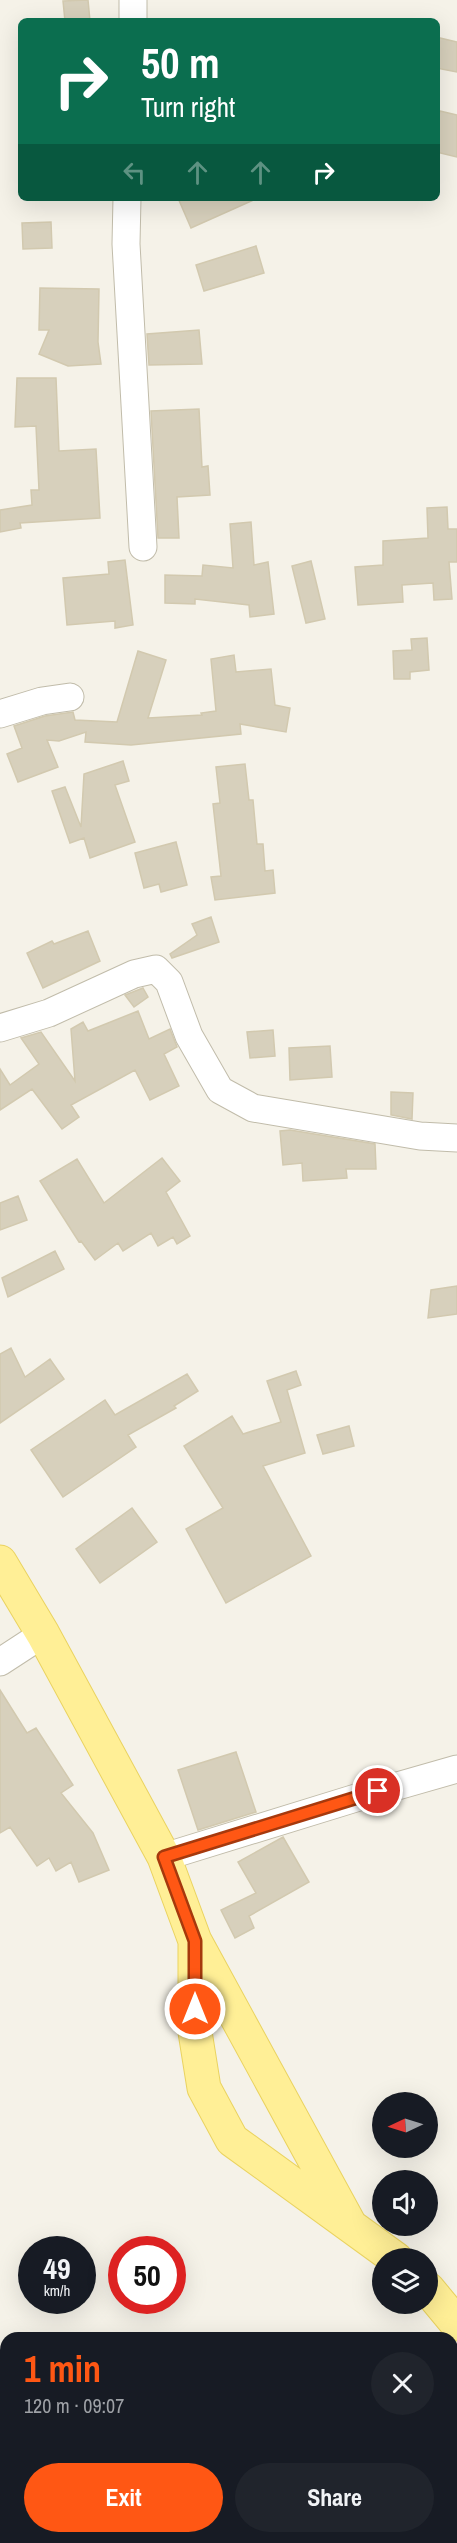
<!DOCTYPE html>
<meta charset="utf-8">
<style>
body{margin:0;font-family:"Archivo Narrow",sans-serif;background:#20242c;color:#f1f3f6;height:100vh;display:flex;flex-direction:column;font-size:22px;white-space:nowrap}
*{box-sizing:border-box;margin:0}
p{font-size:20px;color:#9ea1a6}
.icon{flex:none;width:33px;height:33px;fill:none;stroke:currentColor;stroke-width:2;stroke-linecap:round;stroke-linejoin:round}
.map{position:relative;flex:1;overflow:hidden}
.sheet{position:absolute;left:0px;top:2332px;width:458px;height:212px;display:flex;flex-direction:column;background:#171b24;border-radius:18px 18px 0 0;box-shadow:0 6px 24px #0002}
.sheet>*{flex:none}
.hud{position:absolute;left:18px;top:18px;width:422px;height:183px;border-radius:9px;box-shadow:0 6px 24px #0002;background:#0b6e4f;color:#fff;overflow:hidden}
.needle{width:39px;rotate:266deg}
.controls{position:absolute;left:372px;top:2092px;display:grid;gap:12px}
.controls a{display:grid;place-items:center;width:66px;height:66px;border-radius:50%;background:#171b24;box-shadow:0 6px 24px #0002;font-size:30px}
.speed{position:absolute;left:18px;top:2236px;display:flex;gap:12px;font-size:30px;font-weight:700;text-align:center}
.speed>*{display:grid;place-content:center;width:78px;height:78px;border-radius:50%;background:#171b24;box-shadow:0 6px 24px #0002;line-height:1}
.speed small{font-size:15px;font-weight:400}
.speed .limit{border:9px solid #d22;background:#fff;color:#111}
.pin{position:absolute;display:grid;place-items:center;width:51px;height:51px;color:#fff;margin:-26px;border:3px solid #fff;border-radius:50%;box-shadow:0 2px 6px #0007}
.me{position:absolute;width:66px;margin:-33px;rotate:0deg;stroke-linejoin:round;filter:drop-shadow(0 0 4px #0008)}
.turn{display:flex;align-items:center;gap:21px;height:126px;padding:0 24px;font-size:27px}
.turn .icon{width:78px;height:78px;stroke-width:2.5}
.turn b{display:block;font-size:42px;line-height:51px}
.lanes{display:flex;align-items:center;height:57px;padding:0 24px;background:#0003;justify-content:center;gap:30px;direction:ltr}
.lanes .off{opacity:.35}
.round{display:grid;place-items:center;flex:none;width:63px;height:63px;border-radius:32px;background:#20242c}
.headline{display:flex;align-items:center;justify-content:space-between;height:102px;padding:0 24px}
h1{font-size:36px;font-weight:700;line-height:45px;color:#ff5714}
.action{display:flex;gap:12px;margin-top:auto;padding:12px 24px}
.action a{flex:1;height:69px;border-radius:36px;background:#ff5714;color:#fff;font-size:24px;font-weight:700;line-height:69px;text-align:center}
.action a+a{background:#20242c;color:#f1f3f6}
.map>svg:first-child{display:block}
</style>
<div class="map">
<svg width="457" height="2543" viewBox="0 0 457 2543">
<rect width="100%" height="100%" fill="#f5f2e8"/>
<path fill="#d7d0bc" stroke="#d2c9af" stroke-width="1.5" d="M 88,0 L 90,21 L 65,21 L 63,1 Z
M 436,37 L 457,42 L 457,72 L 436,68 Z
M 440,111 L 457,115 L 457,157 L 436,152 L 436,125 Z
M 178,198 L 258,198 L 191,228 Z
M 51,222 L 52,248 L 23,249 L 22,223 Z
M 256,246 L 264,273 L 204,291 L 196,265 Z
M 40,288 L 99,289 L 98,342 L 101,364 L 68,366 L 39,354 L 49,330 L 39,330 Z
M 199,330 L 202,364 L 149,365 L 147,334 Z
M 17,378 L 56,378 L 59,451 L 96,449 L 100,518 L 20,523 L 21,528 L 0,532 L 0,510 L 32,505 L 31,490 L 39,490 L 36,426 L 15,427 Z
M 199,409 L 202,467 L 208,466 L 210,495 L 177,497 L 179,538 L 158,538 L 151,411 Z
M 447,507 L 448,529 L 457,529 L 457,562 L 449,562 L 452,599 L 434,600 L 433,583 L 402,585 L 403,602 L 358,605 L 355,567 L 383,565 L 383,541 L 428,538 L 427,508 Z
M 251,522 L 254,565 L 268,562 L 274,614 L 250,617 L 249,605 L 195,599 L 195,604 L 165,603 L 165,575 L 202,576 L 203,565 L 233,568 L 230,524 Z
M 125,560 L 133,625 L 115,628 L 115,621 L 67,625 L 63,578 L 109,574 L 108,562 Z
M 311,561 L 325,619 L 306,623 L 292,566 Z
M 427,638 L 429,670 L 410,672 L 410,679 L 394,679 L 393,651 L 412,650 L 411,639 Z
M 138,651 L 166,660 L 148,718 L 202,715 L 201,713 L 216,711 L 211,659 L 234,655 L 236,672 L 271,669 L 275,705 L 290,708 L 286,732 L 240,724 L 241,734 L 131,745 L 85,742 L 86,732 L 59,741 L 47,740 L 58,767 L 18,782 L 7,754 L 22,748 L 14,726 L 45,716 L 73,712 L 75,720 L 117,722 Z
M 123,761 L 129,781 L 115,785 L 135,842 L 90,858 L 84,838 L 70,843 L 52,791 L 65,787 L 81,827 L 84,774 Z
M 245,764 L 249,800 L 253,800 L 257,844 L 263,844 L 265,871 L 273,870 L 275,893 L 215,900 L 211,877 L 221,876 L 213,804 L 220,803 L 216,767 Z
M 176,842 L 187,885 L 161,892 L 159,884 L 144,888 L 135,853 Z
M 211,917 L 219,942 L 172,958 L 170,954 L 197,935 L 192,924 Z
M 88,931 L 100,961 L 43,988 L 27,953 L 52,941 L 54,944 Z
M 143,988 L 148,997 L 134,1007 L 125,995 Z
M 138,1011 L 149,1039 L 170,1029 L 177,1047 L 164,1054 L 179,1086 L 150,1100 L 135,1070 L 71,1105 L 79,1117 L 62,1129 L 32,1089 L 0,1110 L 0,1069 L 10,1085 L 39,1064 L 21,1038 L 41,1032 L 75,1081 L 71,1029 L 83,1022 L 88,1031 Z
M 273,1030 L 275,1056 L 250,1058 L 247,1032 Z
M 330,1046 L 332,1077 L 290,1080 L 289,1048 Z
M 391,1092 L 413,1093 L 412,1119 L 391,1115 Z
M 290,1130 L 375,1144 L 376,1169 L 346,1169 L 347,1178 L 303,1181 L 302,1163 L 283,1165 L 280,1131 Z
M 162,1158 L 180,1181 L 166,1192 L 190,1236 L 177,1244 L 173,1237 L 158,1246 L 151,1233 L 123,1251 L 118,1243 L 95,1260 L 81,1241 L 79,1242 L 40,1181 L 77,1159 L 104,1203 Z
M 18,1196 L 27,1220 L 0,1230 L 0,1203 Z
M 55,1251 L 64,1269 L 8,1297 L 2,1278 Z
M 457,1286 L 457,1314 L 428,1318 L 431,1290 Z
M 11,1348 L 25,1377 L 50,1359 L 64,1379 L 0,1423 L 0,1354 Z
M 296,1371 L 301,1385 L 287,1390 L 305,1453 L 263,1466 L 311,1556 L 226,1603 L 186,1529 L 223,1508 L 184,1446 L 232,1416 L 243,1434 L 281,1422 L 267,1381 Z
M 187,1374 L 198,1391 L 174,1406 L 176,1408 L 128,1435 L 136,1447 L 63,1497 L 31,1450 L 105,1400 L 115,1415 Z
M 349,1426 L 354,1446 L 323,1454 L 317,1435 Z
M 132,1508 L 157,1542 L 100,1583 L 76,1549 Z
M 0,1690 L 27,1733 L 36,1728 L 73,1785 L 61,1793 L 93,1833 L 109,1870 L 79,1882 L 71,1862 L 56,1871 L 49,1858 L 37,1866 L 10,1827 L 0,1833 Z
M 236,1752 L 256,1812 L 198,1830 L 178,1770 Z
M 283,1837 L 309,1882 L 249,1916 L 254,1928 L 235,1938 L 221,1910 L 256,1893 L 238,1862 Z"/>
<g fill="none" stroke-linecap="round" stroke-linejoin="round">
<g stroke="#c1bcaa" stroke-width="29">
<path id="minor" d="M 133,21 L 133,0
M 127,198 L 126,244 L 143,547
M 0,714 L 42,701 L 70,697
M 0,1028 L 49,1013 L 134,974 L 156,969 L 169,982 L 189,1036 L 220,1090 L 253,1108 L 420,1136 L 457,1138
M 0,1662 L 43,1634
M 164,1857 L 359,1797 L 457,1769"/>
</g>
<g stroke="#ead360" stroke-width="35">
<path id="major" d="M 0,1562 L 43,1634 L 164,1857 L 195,1941 L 350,2225
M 195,1945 L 195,2032 L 204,2088 L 232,2140 L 396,2259
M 428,2289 L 457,2324"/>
</g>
<use href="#minor" stroke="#fff" stroke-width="27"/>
<use href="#major" stroke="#ffef96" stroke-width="33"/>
</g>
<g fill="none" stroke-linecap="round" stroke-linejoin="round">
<g stroke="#a6390d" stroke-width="15">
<path id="route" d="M 195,2009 L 195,1941 L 164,1857 L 378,1791"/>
</g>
<use href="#route" stroke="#ff5714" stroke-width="10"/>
</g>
</svg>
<div class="controls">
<a><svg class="needle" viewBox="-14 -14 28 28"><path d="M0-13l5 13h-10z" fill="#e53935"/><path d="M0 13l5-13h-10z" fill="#9ea1a6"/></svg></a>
<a><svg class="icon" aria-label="sound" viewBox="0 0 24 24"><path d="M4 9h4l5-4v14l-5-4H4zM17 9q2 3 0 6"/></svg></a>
<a><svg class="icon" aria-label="layers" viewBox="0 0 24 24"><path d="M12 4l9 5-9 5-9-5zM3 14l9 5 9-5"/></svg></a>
</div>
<div class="speed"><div>49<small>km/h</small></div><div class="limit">50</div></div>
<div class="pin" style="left:378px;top:1791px;background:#d93025"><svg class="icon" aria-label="arrive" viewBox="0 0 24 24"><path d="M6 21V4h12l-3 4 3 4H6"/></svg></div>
<svg class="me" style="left:195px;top:2009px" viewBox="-20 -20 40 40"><circle r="17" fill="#ff5714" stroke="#fff" stroke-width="3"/><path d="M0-11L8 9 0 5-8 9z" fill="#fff"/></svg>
<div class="hud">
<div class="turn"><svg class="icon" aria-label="right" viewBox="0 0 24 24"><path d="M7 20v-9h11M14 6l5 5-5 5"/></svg><div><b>50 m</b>Turn right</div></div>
<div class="lanes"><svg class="icon off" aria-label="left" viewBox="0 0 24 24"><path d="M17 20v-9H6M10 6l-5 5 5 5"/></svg><svg class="icon off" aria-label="ahead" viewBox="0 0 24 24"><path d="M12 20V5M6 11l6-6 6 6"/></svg><svg class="icon off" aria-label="ahead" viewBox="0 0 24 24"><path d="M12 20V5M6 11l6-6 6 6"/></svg><svg class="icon" aria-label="right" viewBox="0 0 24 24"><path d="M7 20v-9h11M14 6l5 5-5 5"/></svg></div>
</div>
<section class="sheet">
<div class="headline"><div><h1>1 min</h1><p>120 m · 09:07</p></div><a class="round"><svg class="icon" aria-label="close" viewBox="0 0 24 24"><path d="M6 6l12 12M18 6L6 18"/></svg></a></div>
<div class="action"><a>Exit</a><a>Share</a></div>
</section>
</div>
